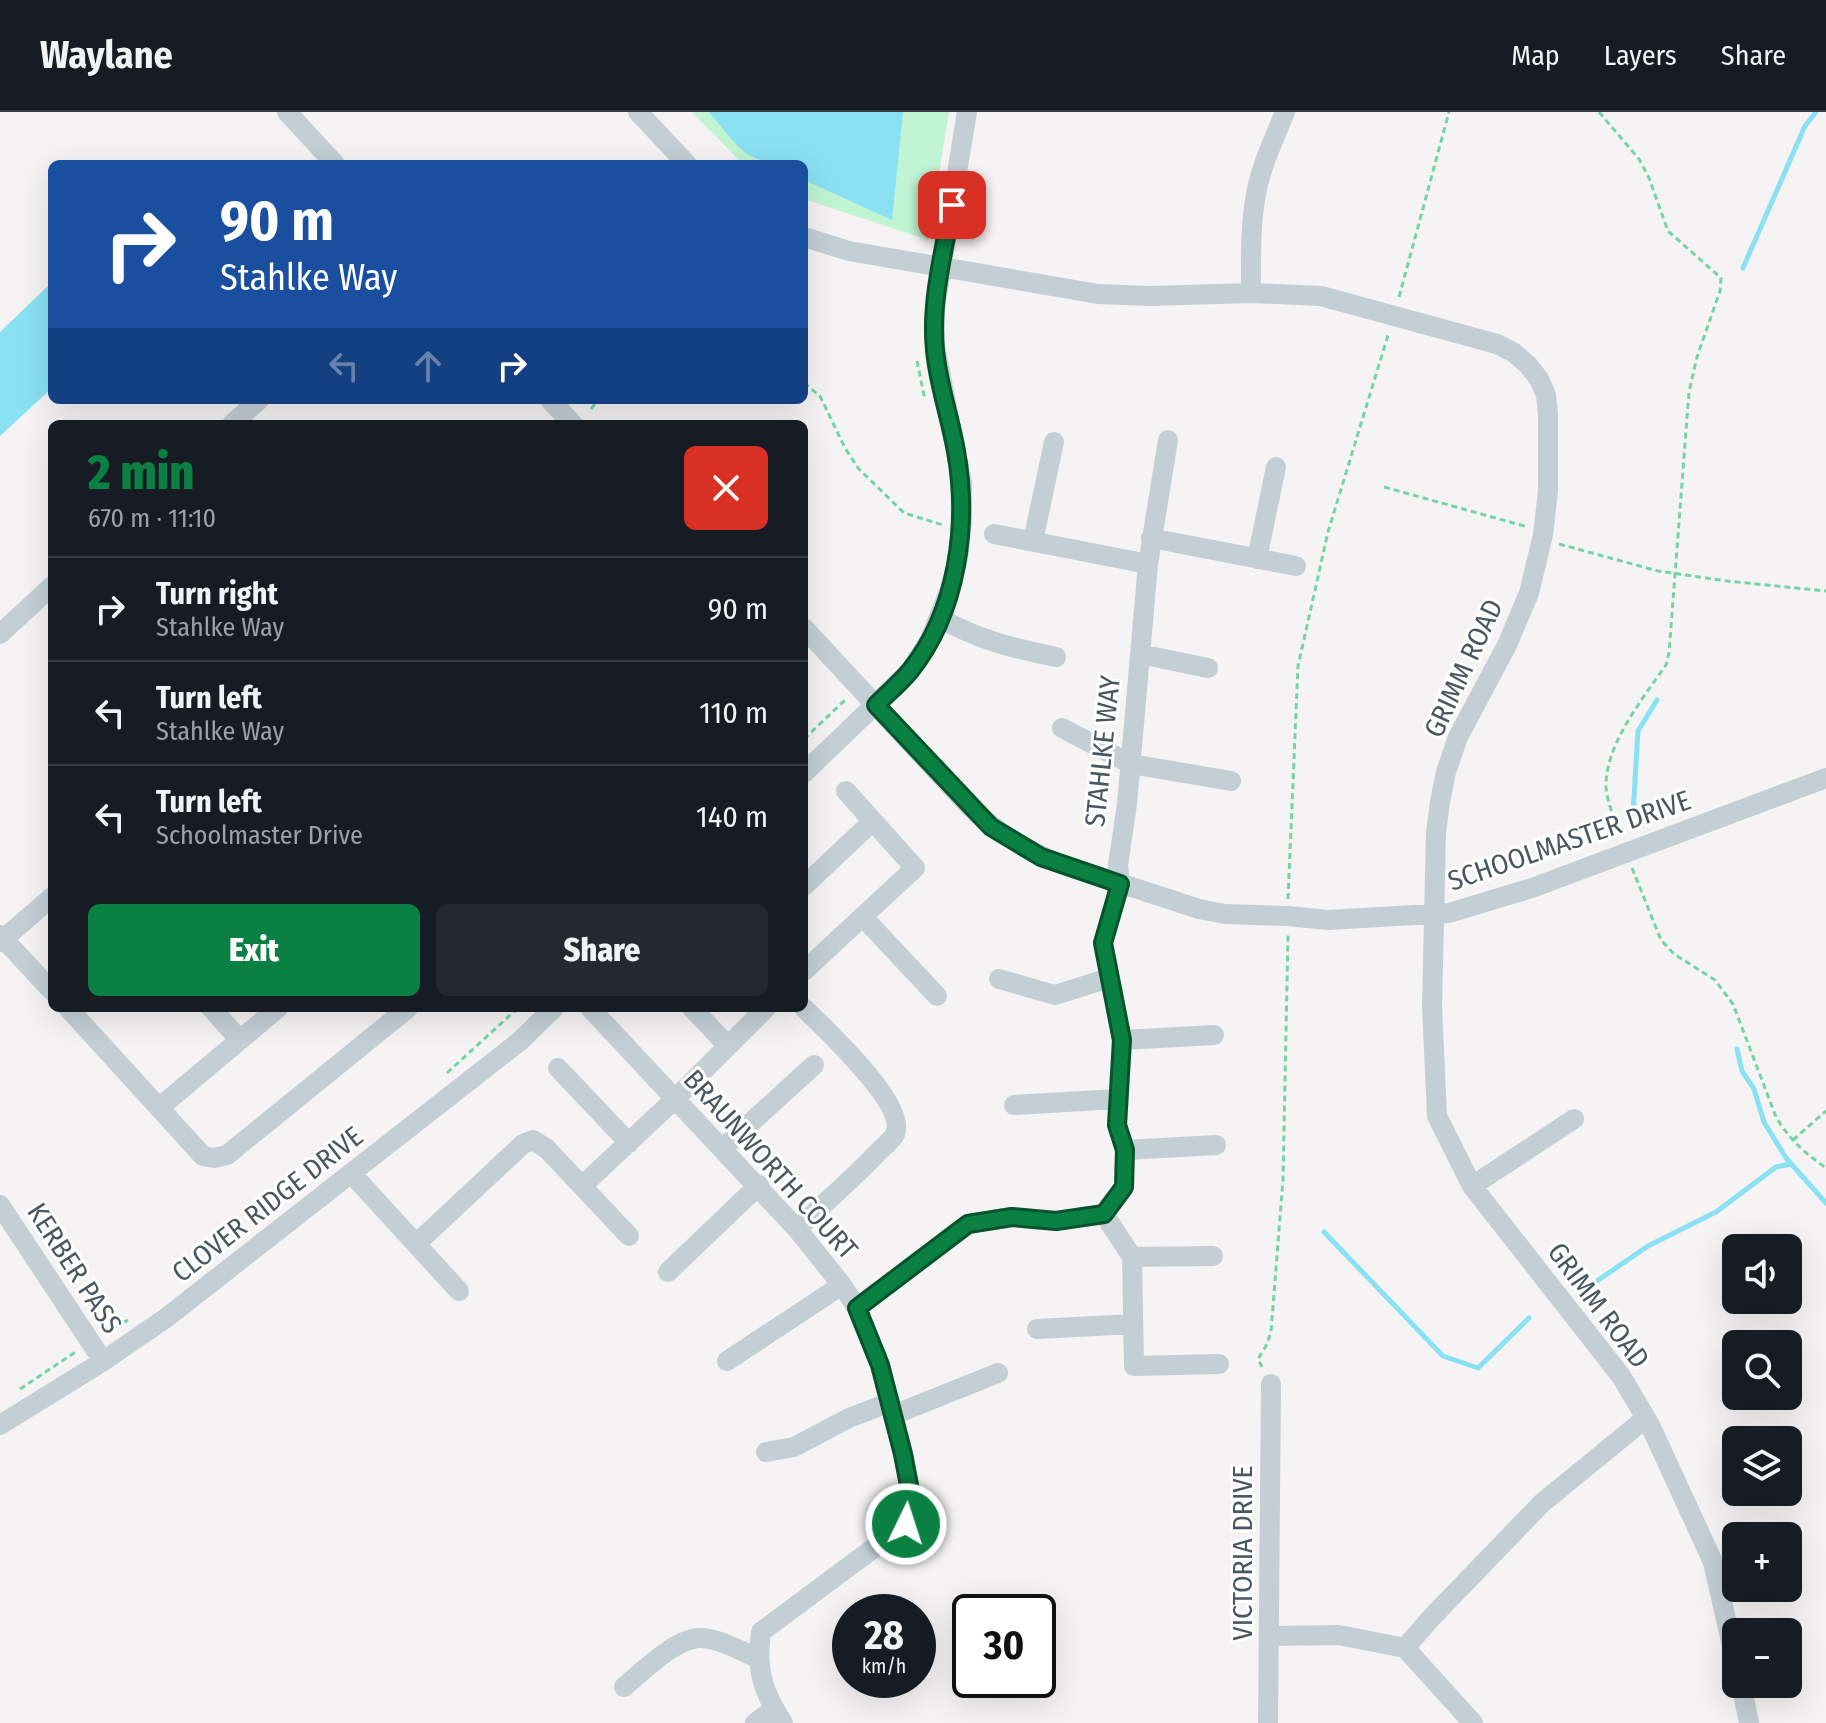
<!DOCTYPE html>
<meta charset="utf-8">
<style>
body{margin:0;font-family:"Fira Sans Condensed",sans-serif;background:#242831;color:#f1f3f6;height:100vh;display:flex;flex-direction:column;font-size:30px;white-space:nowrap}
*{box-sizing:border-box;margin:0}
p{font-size:26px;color:#9ea1a6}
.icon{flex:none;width:44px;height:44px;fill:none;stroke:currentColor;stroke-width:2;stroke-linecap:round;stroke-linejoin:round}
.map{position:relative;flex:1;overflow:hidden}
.side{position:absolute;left:48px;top:308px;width:760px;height:592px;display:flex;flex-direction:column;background:#171b24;border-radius:12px;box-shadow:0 8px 32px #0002}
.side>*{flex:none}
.hud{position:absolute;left:48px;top:48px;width:760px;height:244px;border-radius:12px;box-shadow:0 8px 32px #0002;background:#1a4fa0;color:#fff;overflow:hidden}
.controls{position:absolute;left:1722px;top:1122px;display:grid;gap:16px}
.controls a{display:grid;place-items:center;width:80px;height:80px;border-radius:12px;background:#171b24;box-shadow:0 8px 32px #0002;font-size:40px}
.speed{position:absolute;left:832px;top:1482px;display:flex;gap:16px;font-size:40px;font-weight:700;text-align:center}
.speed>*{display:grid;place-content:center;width:104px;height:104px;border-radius:50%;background:#171b24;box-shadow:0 8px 32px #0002;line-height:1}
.speed small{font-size:20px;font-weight:400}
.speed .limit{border:4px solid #111;border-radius:12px;background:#fff;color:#111}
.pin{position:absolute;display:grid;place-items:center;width:68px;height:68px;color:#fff;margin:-34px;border-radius:16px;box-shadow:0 4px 12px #0006}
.me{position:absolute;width:88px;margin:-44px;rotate:4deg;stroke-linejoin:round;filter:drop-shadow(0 0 6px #0008)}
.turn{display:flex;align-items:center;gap:28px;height:168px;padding:0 40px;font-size:36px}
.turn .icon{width:104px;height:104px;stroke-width:2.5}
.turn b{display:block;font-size:56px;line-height:68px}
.lanes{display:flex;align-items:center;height:76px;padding:0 40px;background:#0003;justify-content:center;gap:40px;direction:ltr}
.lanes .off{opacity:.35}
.round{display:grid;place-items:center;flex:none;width:84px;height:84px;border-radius:12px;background:#242831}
.overview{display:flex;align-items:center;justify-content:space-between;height:136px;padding:0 40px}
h1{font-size:48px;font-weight:800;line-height:60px;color:#0b8043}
.primary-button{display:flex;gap:16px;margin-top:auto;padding:16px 40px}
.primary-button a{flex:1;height:92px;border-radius:12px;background:#0b8043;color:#fff;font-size:32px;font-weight:800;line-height:92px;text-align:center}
.primary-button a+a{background:#242831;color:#f1f3f6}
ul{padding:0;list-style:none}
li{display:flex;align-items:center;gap:24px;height:104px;padding:0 40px;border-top:2px solid #363941}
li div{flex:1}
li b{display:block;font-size:30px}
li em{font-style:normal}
header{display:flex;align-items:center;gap:48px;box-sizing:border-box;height:112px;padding:0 40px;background:#171b24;border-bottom:2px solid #363941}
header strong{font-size:38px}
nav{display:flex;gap:44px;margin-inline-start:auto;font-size:28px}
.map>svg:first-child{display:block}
</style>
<header>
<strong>Waylane</strong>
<nav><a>Map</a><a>Layers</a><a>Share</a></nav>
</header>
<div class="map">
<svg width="1826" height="1611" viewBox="0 0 1826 1611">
<rect width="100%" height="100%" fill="#f5f3f3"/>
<path fill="#c0f4d2" d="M 692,0 L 949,0 L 928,128 L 804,87 L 804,52 L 743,52 Z"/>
<path fill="#8ae1f3" d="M 709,0 L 903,0 L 892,108 L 804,68 L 804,52 C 745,52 745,43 709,0 Z
M 52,170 L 52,276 L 0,324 L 0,220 Z"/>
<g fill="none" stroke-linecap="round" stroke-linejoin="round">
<path stroke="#8ae1f3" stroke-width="5" d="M 1743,156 L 1805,14 L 1816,0
M 1633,702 L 1638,619 L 1657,588
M 1737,937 L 1742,959 L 1754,977 L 1764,1010 L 1786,1046 L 1826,1091
M 1324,1120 L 1443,1244 L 1478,1256 L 1529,1206
M 1594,1171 L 1648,1134 L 1716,1100 L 1776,1055 L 1791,1052"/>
<path stroke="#75d5a2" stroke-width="3" stroke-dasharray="6 4" stroke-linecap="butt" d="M 1599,0 L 1639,47 L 1649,66 L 1668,119 L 1721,166 L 1720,179 L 1697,245 L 1689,280 L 1669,541 L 1666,553 C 1643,586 1605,633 1606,675 C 1607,690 1615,708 1620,723
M 1399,185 L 1449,0
M 917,249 L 925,288
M 804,271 L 820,284 L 845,336 L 858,356 L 904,401 L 943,413
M 591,297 L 598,288
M 1384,375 L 1528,415
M 1559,432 L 1658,459 L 1727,469 L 1826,479
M 804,627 L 845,588
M 1632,756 L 1661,828 L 1674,842 L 1715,868 L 1733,892 L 1776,1005 C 1789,1027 1805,1041 1826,1056
M 1288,787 L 1298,554 L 1328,420 L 1389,220
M 447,961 L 518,896
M 1793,1028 L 1826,999
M 107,1220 L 128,1208
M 1262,1255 L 1258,1247 L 1266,1234 L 1271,1220 L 1283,1067 L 1288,823
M 20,1277 L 77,1239"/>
<path stroke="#c3ced5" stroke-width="20" d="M 287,0 L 335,52
M 638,0 L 687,52
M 804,125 L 849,139 L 1098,182 L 1150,184 L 1251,181 L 1321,184 L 1497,232 L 1513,240 L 1528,253 L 1539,267 L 1546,283 L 1548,302 L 1548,379 L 1543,423 L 1529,481 L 1507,533 L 1458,625 L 1446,660 L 1440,690 L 1436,721 L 1432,894 L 1437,1004 L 1472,1074 L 1621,1264 L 1650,1313 L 1713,1450 L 1736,1552
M 1251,181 C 1251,148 1250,115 1256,82 C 1261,54 1274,27 1285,0
M 550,288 L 573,312
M 232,312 L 259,288
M 994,422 L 1148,452
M 1151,426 L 1296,454
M 1033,429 L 1054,330
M 1257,447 L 1276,355
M 939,506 C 982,529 1009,535 1056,545
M 804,516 L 971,696 C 997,720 1027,739 1061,752 L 1199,797 L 1225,802 L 1288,804 L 1328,808 L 1449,801 L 1532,776 L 1826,666
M 0,522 L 52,474
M 1140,542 L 1208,556
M 1062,616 L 1131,652 L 1231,669
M 804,661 L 910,559 L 930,528 L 950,477 L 958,446 L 962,410 L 962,371 L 935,235 L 935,195 L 967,0
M 804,774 L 873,709
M 863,805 L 937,884
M 0,823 L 52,879
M 0,830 L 52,785
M 804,859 L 915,756 L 846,679
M 999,867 L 1055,883 L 1109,866
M 68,896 L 203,1044 L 214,1046 L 227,1043 L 408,896
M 211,896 L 240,928
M 590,896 L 797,1117 L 842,1173 L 857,1196 L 880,1253 L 903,1342 L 912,1389 L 906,1412 L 761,1520 C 756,1558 762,1578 783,1611
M 692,896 L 728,934
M 1122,928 L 1214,923
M 558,956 L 629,1031
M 1014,993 L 1117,987
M 160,995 L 278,896
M 723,1036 L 814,953
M 1125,1038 L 1216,1033
M 351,1061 L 459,1179
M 582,1074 L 675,987 L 766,896
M 1472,1074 L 1574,1007
M 0,1093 L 103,1249
M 1104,1102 L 1132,1145 L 1213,1144
M 797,1117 C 824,1091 853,1067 878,1040 C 883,1035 892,1028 895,1022 C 908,993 824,916 804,896
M 416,1132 L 523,1032 L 533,1028 L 547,1037 L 629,1124
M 1132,1145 L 1134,1254 L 1219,1252
M 668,1160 L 759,1073
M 857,1196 L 968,1112 L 1012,1105 L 1056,1109 L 1104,1102 L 1124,1075 L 1125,1038 L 1117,1013 L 1122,928 L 1103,831 L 1120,772 L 1118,753 L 1127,692 L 1148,452 L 1168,328
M 1037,1217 L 1133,1212
M 727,1249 L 842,1173
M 893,1303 L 998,1261
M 0,1313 L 102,1250 L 166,1206 L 520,929 L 554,896
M 766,1340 L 794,1335 L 849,1306 L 888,1291
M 1270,1524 L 1339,1523 L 1405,1536 L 1473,1611
M 1405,1536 L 1431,1506 L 1542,1391 L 1646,1306
M 1741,1572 L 1749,1611
M 624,1575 C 642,1560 674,1528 698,1526 C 717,1525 740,1539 758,1546
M 755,1611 L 774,1597
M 1268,1611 L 1271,1272"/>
</g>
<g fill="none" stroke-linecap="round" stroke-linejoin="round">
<g stroke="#07532c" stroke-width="20">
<path id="route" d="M 906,1412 L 912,1389 L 903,1342 L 880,1253 L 857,1196 L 968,1112 L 1012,1105 L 1056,1109 L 1104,1102 L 1124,1075 L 1125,1038 L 1117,1013 L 1122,928 L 1103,831 L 1120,772 L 1041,745 L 991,715 L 876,593 C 887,582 900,571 910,559 C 958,499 969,412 956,339 C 950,305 938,272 935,238 C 930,190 944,139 952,93"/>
</g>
<use href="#route" stroke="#0b8043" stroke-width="14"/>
</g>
<g text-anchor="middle" stroke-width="6" stroke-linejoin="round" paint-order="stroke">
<g font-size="28" fill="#485762" stroke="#fff">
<text transform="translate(1463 556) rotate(-65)" y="10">GRIMM ROAD</text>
<text transform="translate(1102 639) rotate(-84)" y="10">STAHLKE WAY</text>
<text transform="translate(1569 728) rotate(-19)" y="10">SCHOOLMASTER DRIVE</text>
<text transform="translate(771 1052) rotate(48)" y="10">BRAUNWORTH COURT</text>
<text transform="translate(267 1092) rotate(-38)" y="10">CLOVER RIDGE DRIVE</text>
<text transform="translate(75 1156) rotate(57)" y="10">KERBER PASS</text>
<text transform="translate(1599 1193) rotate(53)" y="10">GRIMM ROAD</text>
<text transform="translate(1242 1441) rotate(-90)" y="10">VICTORIA DRIVE</text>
</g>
</g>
</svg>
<div class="controls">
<a><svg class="icon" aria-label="sound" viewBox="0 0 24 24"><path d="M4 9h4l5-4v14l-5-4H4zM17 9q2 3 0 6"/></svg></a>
<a><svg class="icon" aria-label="search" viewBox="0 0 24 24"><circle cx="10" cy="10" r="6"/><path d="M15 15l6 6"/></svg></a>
<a><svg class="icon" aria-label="layers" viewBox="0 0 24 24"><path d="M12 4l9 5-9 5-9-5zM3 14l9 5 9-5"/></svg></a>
<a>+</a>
<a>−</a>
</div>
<div class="speed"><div>28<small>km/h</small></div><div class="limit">30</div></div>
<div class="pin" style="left:952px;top:93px;background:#d93025"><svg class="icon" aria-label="arrive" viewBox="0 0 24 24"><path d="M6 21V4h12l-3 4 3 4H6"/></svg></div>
<svg class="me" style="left:906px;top:1412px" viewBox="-20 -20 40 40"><circle r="17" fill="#0b8043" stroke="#fff" stroke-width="3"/><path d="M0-11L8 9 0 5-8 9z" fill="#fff"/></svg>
<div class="hud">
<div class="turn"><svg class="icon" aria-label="right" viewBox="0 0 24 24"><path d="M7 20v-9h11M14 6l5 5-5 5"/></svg><div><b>90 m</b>Stahlke Way</div></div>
<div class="lanes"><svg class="icon off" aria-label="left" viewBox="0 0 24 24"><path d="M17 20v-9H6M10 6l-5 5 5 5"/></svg><svg class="icon off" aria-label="ahead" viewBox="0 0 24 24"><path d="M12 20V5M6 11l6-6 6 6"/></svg><svg class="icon" aria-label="right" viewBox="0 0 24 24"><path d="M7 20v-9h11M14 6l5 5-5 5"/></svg></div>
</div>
<section class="side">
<div class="overview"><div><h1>2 min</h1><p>670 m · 11:10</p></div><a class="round" style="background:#d93025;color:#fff"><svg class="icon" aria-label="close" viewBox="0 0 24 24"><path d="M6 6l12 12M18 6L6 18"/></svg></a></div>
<ul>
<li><svg class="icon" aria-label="right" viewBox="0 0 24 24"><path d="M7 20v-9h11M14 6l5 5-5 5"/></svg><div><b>Turn right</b><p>Stahlke Way</p></div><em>90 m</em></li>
<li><svg class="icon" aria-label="left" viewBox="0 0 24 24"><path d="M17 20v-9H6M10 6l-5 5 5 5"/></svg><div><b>Turn left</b><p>Stahlke Way</p></div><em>110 m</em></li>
<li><svg class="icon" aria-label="left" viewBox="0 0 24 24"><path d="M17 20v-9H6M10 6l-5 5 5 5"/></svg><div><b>Turn left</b><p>Schoolmaster Drive</p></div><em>140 m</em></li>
</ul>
<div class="primary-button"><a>Exit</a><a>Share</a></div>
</section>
</div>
